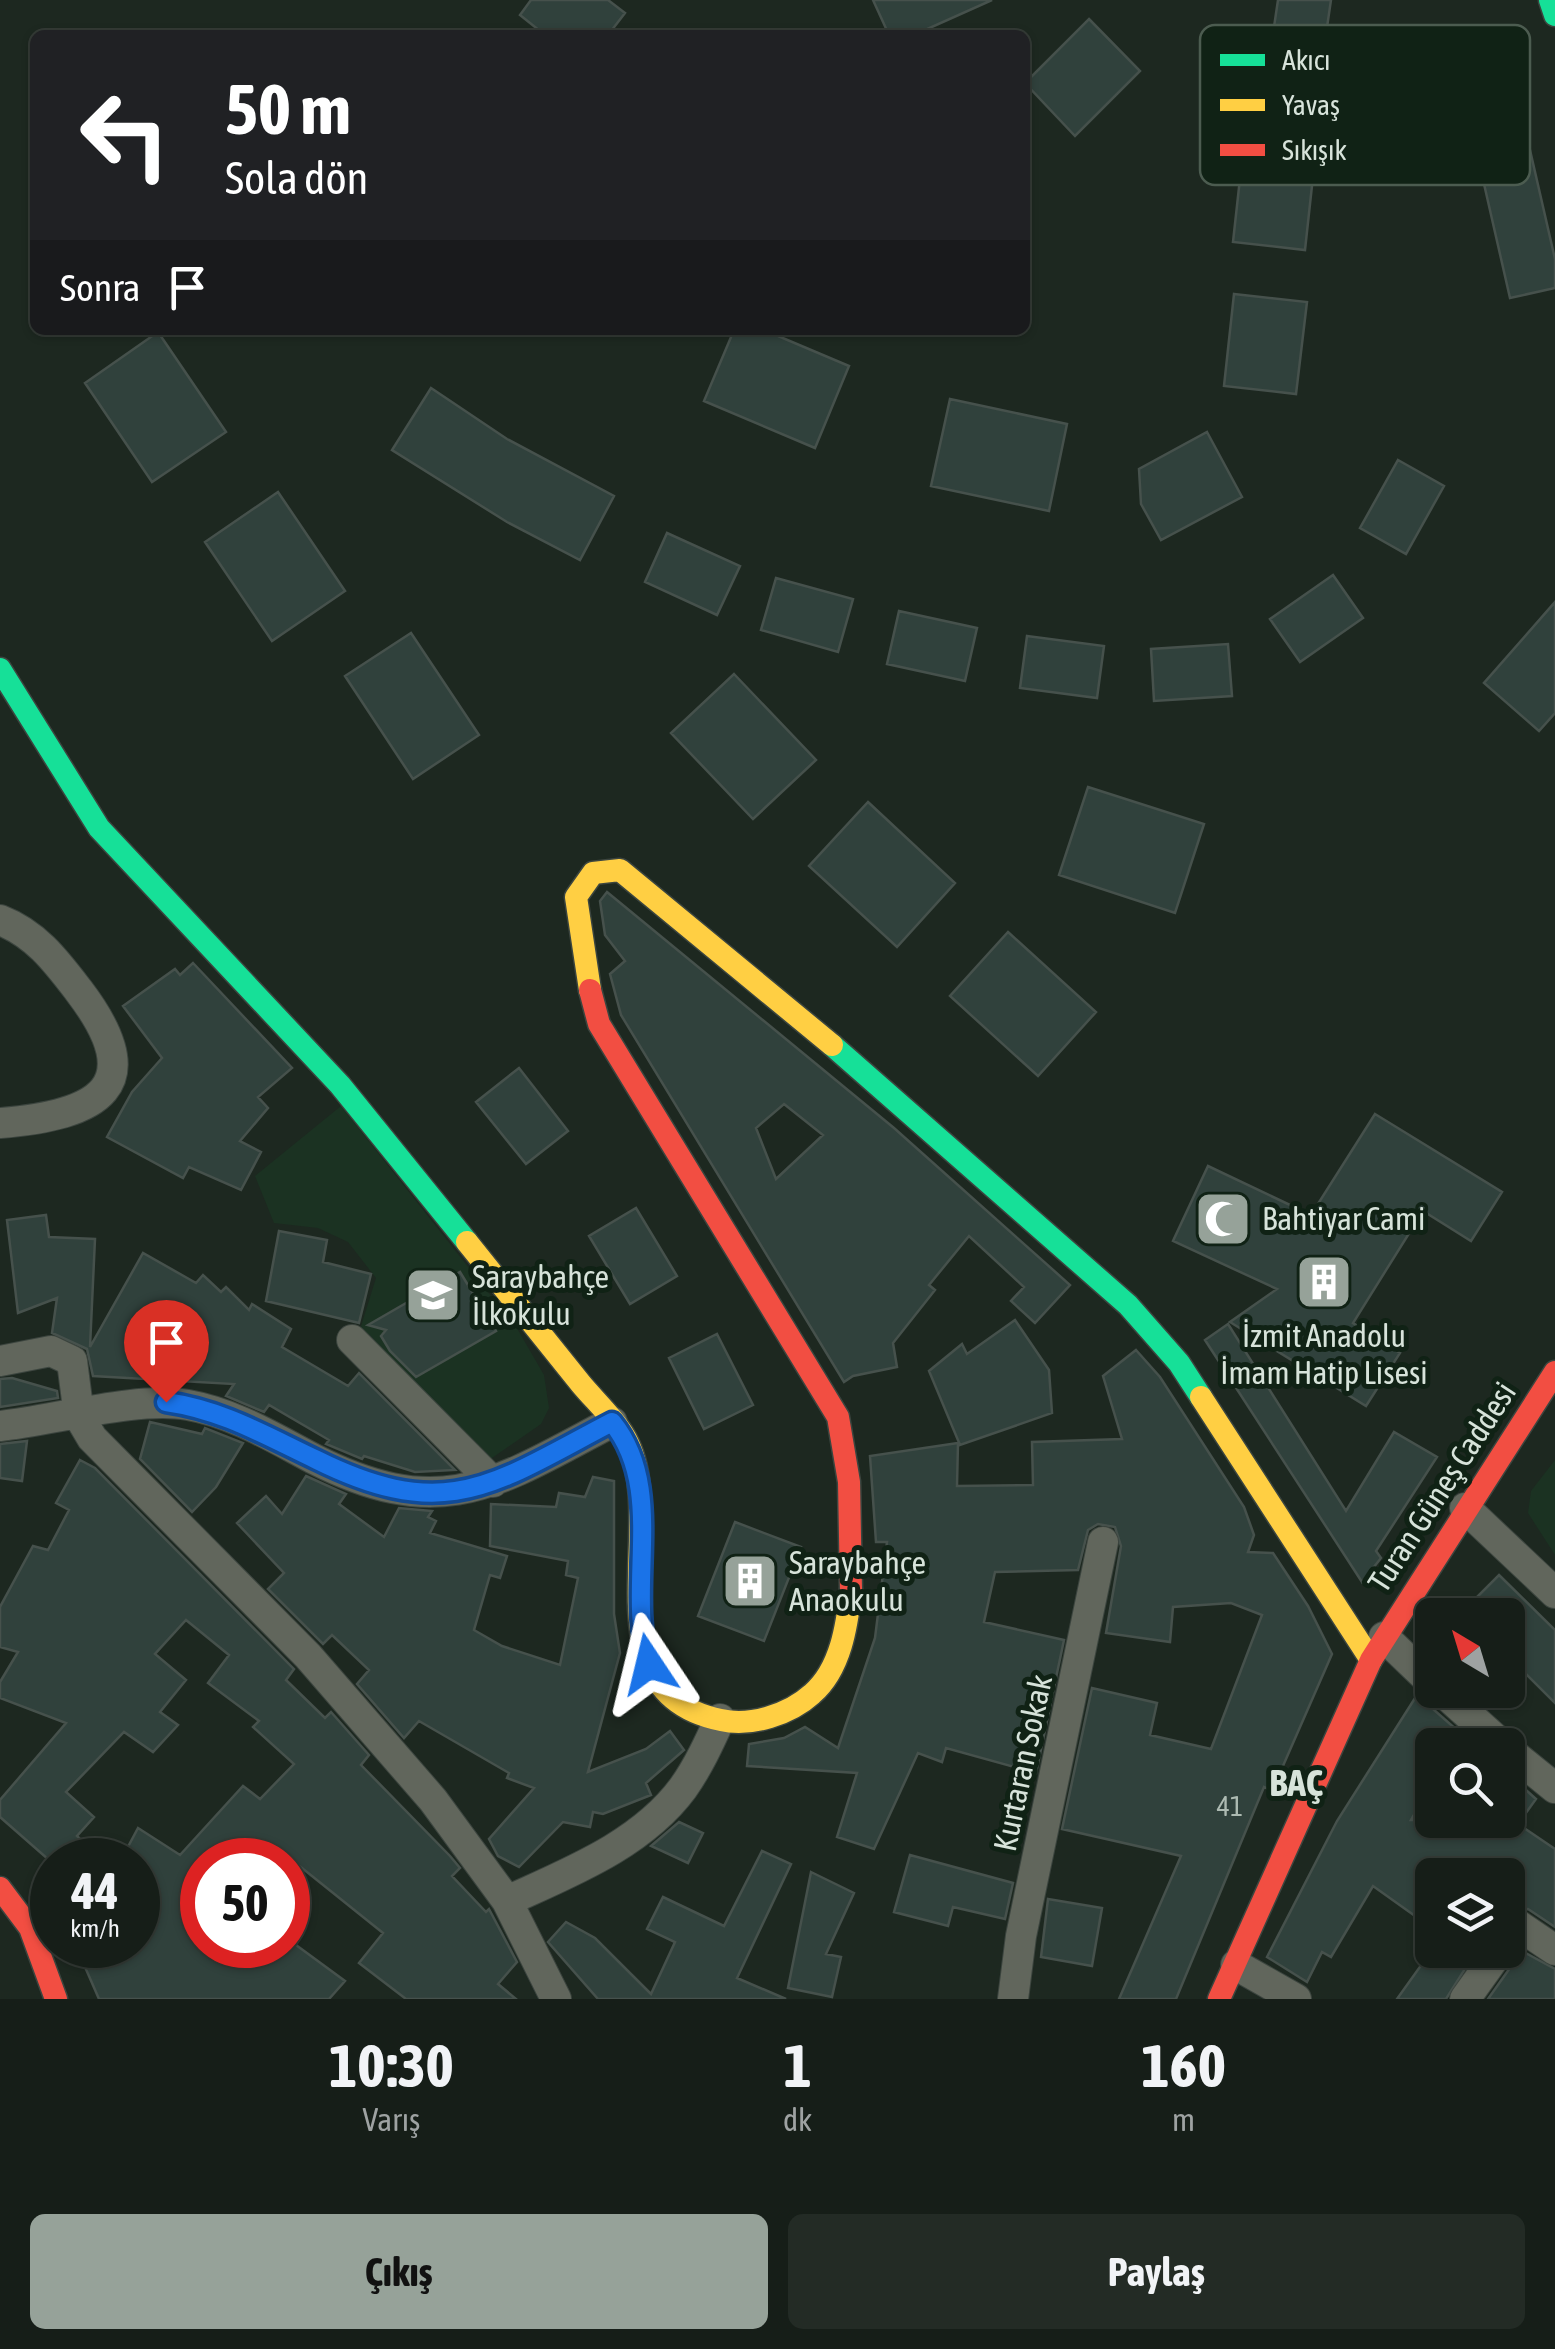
<!DOCTYPE html>
<html lang="tr">
<meta charset="utf-8">
<style>
body{margin:0;font-family:"Asap Condensed",sans-serif;background:#232b25;color:#f1f3f6;height:100vh;display:flex;flex-direction:column;font-size:38px;white-space:nowrap}
*{box-sizing:border-box;margin:0}
p{font-size:32px;color:#9ea2a2}
.icon{flex:none;width:55px;height:55px;fill:none;stroke:currentColor;stroke-width:2;stroke-linecap:round;stroke-linejoin:round}
.map{position:relative;height:1999px;overflow:hidden}
.panel{display:flex;flex-direction:column;background:#161e18;flex:1}
.panel>*{flex:none}
.top-card{position:absolute;left:30px;top:30px;width:1000px;height:305px;border-radius:15px;box-shadow:0 2px 8px #0004,0 0 0 2px #353c37;background:#202124;color:#fff;overflow:hidden}
.needle{width:65px;rotate:322deg}
.buttons{position:absolute;left:1415px;top:1598px;display:grid;gap:20px}
.buttons a{display:grid;place-items:center;width:110px;height:110px;border-radius:15px;background:#161e18;box-shadow:0 2px 8px #0004,0 0 0 2px #353c37;font-size:50px}
.speed{position:absolute;left:30px;top:1838px;display:flex;gap:20px;font-size:50px;font-weight:700;text-align:center}
.speed>*{display:grid;place-content:center;width:130px;height:130px;border-radius:50%;background:#161e18;box-shadow:0 2px 8px #0004,0 0 0 2px #353c37;line-height:1}
.speed small{font-size:25px;font-weight:400}
.speed .limit{border:15px solid #d22;background:#fff;color:#111}
.pin{position:absolute;display:grid;place-items:center;width:85px;height:85px;color:#fff;margin:-102px -42px;border-radius:50% 50% 50% 0;rotate:-45deg;box-shadow:0 0 10px #0007}
.pin .icon{rotate:45deg}
.me{position:absolute;width:110px;margin:-55px;rotate:350deg;stroke-linejoin:round;filter:drop-shadow(0 0 8px #0008)}
.turn{display:flex;align-items:center;gap:35px;height:210px;padding:0 30px;font-size:45px}
.turn .icon{width:130px;height:130px;stroke-width:2.5}
.turn b{display:block;font-size:70px;line-height:85px}
.then{display:flex;align-items:center;height:95px;padding:0 30px;background:#0003;gap:20px;font-size:38px}
.eta{display:flex;justify-content:space-evenly;align-items:center;height:170px;text-align:center}
.eta b{font-size:60px;font-weight:700;line-height:70px}
.cta{display:flex;gap:20px;margin-top:auto;padding:20px 30px}
.cta a{flex:1;height:115px;border-radius:15px;background:#96a299;color:#111;font-size:40px;font-weight:700;line-height:115px;text-align:center}
.cta a+a{background:#232b25;color:#f1f3f6}
.map>svg:first-child{display:block}
</style>
<div class="map">
<svg width="1555" height="1999" viewBox="0 0 1555 1999">
<rect width="100%" height="100%" fill="#1d2820"/>
<path fill="#1b3222" d="M 341,1106 L 518,1330 L 544,1375 L 549,1408 L 541,1424 L 492,1458 L 483,1459 L 358,1336 L 376,1278 L 348,1242 L 318,1228 L 274,1223 L 255,1176 Z
M 1555,1460 L 1555,1555 L 1528,1513 L 1531,1491 Z"/>
<path fill="#30413c" stroke="#46514c" stroke-width="2.5" fill-rule="evenodd" d="M 531,0 L 608,0 L 625,13 L 608,35 L 545,35 L 520,15 Z
M 873,0 L 992,0 L 914,35 L 889,35 Z
M 1278,0 L 1331,0 L 1316,102 L 1264,94 Z
M 1089,19 L 1140,71 L 1075,136 L 1025,83 Z
M 1530,150 L 1555,259 L 1555,288 L 1510,298 L 1479,162 Z
M 1243,151 L 1315,158 L 1305,250 L 1233,242 Z
M 1234,294 L 1307,302 L 1296,394 L 1224,386 Z
M 734,330 L 764,330 L 849,366 L 815,448 L 704,401 Z
M 158,332 L 226,432 L 152,482 L 85,383 Z
M 431,388 L 507,439 L 614,496 L 580,560 L 507,522 L 392,450 Z
M 950,399 L 1067,424 L 1049,511 L 931,486 Z
M 1207,432 L 1242,497 L 1161,540 L 1141,504 L 1139,469 Z
M 1398,460 L 1444,486 L 1406,554 L 1360,528 Z
M 278,492 L 345,591 L 272,641 L 205,542 Z
M 667,533 L 740,566 L 717,615 L 645,582 Z
M 1333,575 L 1363,618 L 1300,662 L 1270,619 Z
M 776,578 L 853,599 L 838,652 L 761,630 Z
M 1555,602 L 1555,713 L 1539,731 L 1484,683 Z
M 899,611 L 977,628 L 965,681 L 887,664 Z
M 411,633 L 479,735 L 413,779 L 345,676 Z
M 1027,636 L 1104,646 L 1097,698 L 1020,688 Z
M 1228,644 L 1232,696 L 1154,701 L 1151,649 Z
M 734,674 L 816,760 L 753,819 L 671,733 Z
M 1088,787 L 1204,824 L 1175,913 L 1059,875 Z
M 868,802 L 955,883 L 897,947 L 809,866 Z
M 607,892 L 894,1128 L 1070,1285 L 1035,1323 L 1011,1301 L 1024,1287 L 969,1236 L 929,1285 L 935,1290 L 893,1343 L 897,1367 L 853,1376 L 844,1382 L 621,1015 L 610,974 L 625,961 L 605,935 L 600,901 ZM 784,1104 L 823,1135 L 776,1179 L 756,1128 Z
M 1008,932 L 1096,1012 L 1038,1076 L 950,996 Z
M 193,963 L 292,1068 L 258,1097 L 268,1108 L 240,1141 L 261,1152 L 241,1190 L 189,1167 L 183,1178 L 107,1137 L 132,1092 L 162,1058 L 123,1006 L 175,969 L 180,975 Z
M 519,1068 L 568,1131 L 526,1164 L 476,1102 Z
M 1375,1114 L 1502,1192 L 1471,1241 L 1423,1211 L 1353,1323 L 1400,1353 L 1366,1406 L 1230,1322 L 1277,1289 L 1173,1241 L 1208,1166 L 1311,1215 Z
M 636,1208 L 677,1276 L 630,1304 L 589,1236 Z
M 46,1215 L 49,1237 L 95,1239 L 90,1347 L 143,1253 L 196,1283 L 203,1275 L 221,1292 L 226,1287 L 249,1310 L 252,1304 L 291,1329 L 282,1347 L 348,1386 L 359,1373 L 455,1470 L 415,1472 L 364,1456 L 362,1459 L 326,1444 L 329,1440 L 269,1405 L 264,1412 L 226,1396 L 234,1384 L 93,1376 L 87,1349 L 52,1333 L 57,1298 L 18,1313 L 7,1220 Z
M 279,1231 L 327,1240 L 323,1262 L 371,1274 L 359,1323 L 266,1301 Z
M 460,1272 L 496,1331 L 416,1377 L 390,1351 L 381,1336 L 386,1330 L 368,1325 Z
M 1015,1320 L 1049,1370 L 1052,1413 L 960,1445 L 929,1371 L 962,1344 L 967,1354 Z
M 1228,1324 L 1346,1511 L 1394,1432 L 1437,1457 L 1376,1551 L 1381,1558 L 1362,1582 L 1205,1340 Z
M 717,1334 L 753,1405 L 704,1429 L 669,1358 Z
M 1136,1350 L 1160,1377 L 1244,1507 L 1254,1535 L 1248,1552 L 1273,1553 L 1308,1606 L 1332,1654 L 1272,1791 L 1264,1787 L 1176,1999 L 1119,1999 L 1181,1856 L 1062,1829 L 1092,1688 L 1157,1703 L 1150,1735 L 1211,1749 L 1262,1615 L 1231,1603 L 1173,1607 L 1170,1642 L 1106,1633 L 1121,1546 L 1115,1527 L 1098,1524 L 1088,1530 L 1078,1570 L 995,1572 L 984,1622 L 1064,1640 L 1036,1773 L 946,1748 L 942,1762 L 918,1753 L 874,1849 L 837,1837 L 857,1773 L 747,1766 L 749,1744 L 784,1738 L 805,1727 L 838,1748 L 875,1638 L 887,1542 L 876,1542 L 870,1456 L 958,1443 L 957,1486 L 1033,1485 L 1032,1442 L 1122,1439 L 1103,1376 Z
M 12,1378 L 57,1391 L 58,1398 L 0,1407 L 0,1379 Z
M 150,1422 L 202,1434 L 205,1428 L 243,1443 L 216,1487 L 192,1512 L 140,1459 Z
M 27,1441 L 22,1481 L 0,1478 L 0,1444 Z
M 80,1460 L 95,1468 L 294,1669 L 286,1680 L 325,1718 L 331,1712 L 369,1755 L 361,1765 L 450,1856 L 460,1868 L 452,1876 L 486,1912 L 489,1909 L 517,1962 L 498,1984 L 516,1999 L 406,1999 L 359,1963 L 383,1933 L 292,1860 L 202,1860 L 202,1945 L 296,1945 L 345,1981 L 329,1999 L 99,1999 L 85,1967 L 90,1961 L 71,1945 L 138,1945 L 138,1860 L 121,1860 L 138,1828 L 180,1855 L 243,1786 L 260,1799 L 294,1764 L 253,1727 L 259,1721 L 208,1683 L 229,1655 L 186,1620 L 155,1654 L 186,1680 L 160,1712 L 178,1725 L 153,1752 L 124,1732 L 66,1792 L 94,1817 L 77,1836 L 101,1860 L 49,1860 L 0,1817 L 0,1800 L 66,1723 L 0,1698 L 0,1682 L 18,1652 L 0,1647 L 0,1607 L 33,1546 L 48,1550 L 69,1510 L 56,1503 Z
M 306,1476 L 346,1494 L 339,1504 L 384,1537 L 399,1508 L 432,1511 L 428,1517 L 436,1521 L 430,1533 L 507,1556 L 500,1578 L 490,1575 L 474,1630 L 502,1646 L 560,1665 L 578,1578 L 566,1575 L 568,1561 L 490,1546 L 491,1504 L 556,1507 L 559,1493 L 585,1497 L 593,1477 L 614,1481 L 614,1614 L 620,1653 L 588,1772 L 646,1749 L 670,1731 L 684,1750 L 646,1783 L 651,1795 L 603,1814 L 593,1812 L 590,1827 L 563,1822 L 519,1867 L 498,1856 L 489,1839 L 534,1788 L 507,1778 L 509,1773 L 419,1721 L 404,1738 L 357,1684 L 369,1670 L 332,1635 L 323,1644 L 268,1589 L 284,1573 L 237,1523 L 266,1496 L 282,1514 Z
M 735,1522 L 801,1547 L 764,1641 L 698,1616 Z
M 1499,1575 L 1555,1630 L 1555,1703 L 1508,1656 L 1508,1615 L 1459,1615 Z
M 1417,1695 L 1474,1745 L 1432,1745 L 1432,1783 L 1411,1820 L 1508,1820 L 1508,1774 L 1536,1799 L 1518,1824 L 1555,1849 L 1555,1927 L 1528,1909 L 1508,1910 L 1508,1875 L 1432,1875 L 1432,1928 L 1373,1886 L 1331,1957 L 1322,1952 L 1307,1982 L 1267,1957 L 1337,1821 Z
M 679,1822 L 703,1833 L 688,1863 L 651,1846 Z
M 762,1851 L 791,1864 L 737,1978 L 786,1999 L 598,1999 L 548,1942 L 566,1922 L 595,1938 L 651,1994 L 675,1942 L 647,1929 L 663,1897 L 724,1926 Z
M 910,1855 L 1013,1883 L 1005,1919 L 953,1907 L 948,1926 L 894,1912 Z
M 811,1872 L 854,1893 L 826,1954 L 841,1957 L 832,1997 L 788,1988 Z
M 1048,1899 L 1102,1908 L 1092,1966 L 1041,1957 Z
M 1432,1950 L 1477,1950 L 1446,1999 L 1397,1999 Z
M 1522,1951 L 1555,1969 L 1555,1999 L 1488,1999 Z"/>
<g fill="none" stroke-linecap="round" stroke-linejoin="round">
<g stroke="#3c453f" stroke-width="32">
<path id="street" d="M 0,920 C 36,934 56,961 79,991 C 152,1087 98,1115 0,1123
M 352,1340 L 493,1482
M 0,1361 L 51,1351 L 72,1361 L 79,1416 L 92,1438 L 308,1656 L 433,1800 L 507,1901 L 556,1999
M 0,1426 C 54,1420 138,1396 188,1405 C 234,1413 274,1438 314,1459 C 442,1524 497,1483 612,1422
M 1465,1508 L 1555,1593
M 1384,1637 L 1432,1683
M 1441,1690 L 1502,1745
M 1508,1750 L 1555,1788
M 507,1901 C 568,1873 641,1845 683,1788 C 698,1767 709,1743 720,1719
M 1508,1939 L 1518,1925 L 1555,1950
M 1236,1965 L 1296,1999
M 1013,1999 L 1021,1936 L 1103,1542
M 1465,1999 L 1500,1950"/>
</g>
<g stroke="#3c453f" stroke-width="25">
<path id="fast" d="M 1550,0 L 1555,15
M 0,669 L 99,828 L 340,1085 L 467,1242
M 832,1045 L 1128,1305 L 1179,1363 L 1201,1397"/>
</g>
<g stroke="#3c453f" stroke-width="25">
<path id="slow" d="M 590,990 L 576,897 L 593,873 L 620,870 L 832,1045
M 467,1242 C 505,1289 543,1337 581,1384 C 596,1402 618,1422 628,1443 C 668,1527 586,1693 721,1720 C 751,1727 790,1714 812,1694 C 841,1669 847,1625 851,1590
M 1201,1397 L 1371,1660"/>
</g>
<g stroke="#3c453f" stroke-width="25">
<path id="jam" d="M 590,990 L 599,1024 L 838,1417 L 849,1482 L 851,1590
M 0,1888 L 30,1928 L 56,1999
M 1219,1999 L 1371,1660 L 1555,1372"/>
</g>
<use href="#street" stroke="#61665c" stroke-width="30"/>
<use href="#fast" stroke="#16e098" stroke-width="22"/>
<use href="#slow" stroke="#ffcf43" stroke-width="22"/>
<use href="#jam" stroke="#f24e42" stroke-width="22"/>
</g>
<g fill="none" stroke-linecap="round" stroke-linejoin="round">
<g stroke="#114b97" stroke-width="25">
<path id="route" d="M 166,1402 C 223,1410 266,1436 317,1460 C 448,1525 495,1483 612,1422 C 667,1490 625,1586 649,1664"/>
</g>
<use href="#route" stroke="#1a73e8" stroke-width="18"/>
</g>
<defs>
<g id="mosque-square" transform="scale(2.875)"><rect x="-9" y="-9" width="18" height="18" rx="4" fill="#96a299" stroke="#102215"/><path d="M3.5-4.9A6 6 0 1 0 3.5 4.9A5 5 0 1 1 3.5-4.9Z" fill="#fff"/></g>
<g id="building-square" transform="scale(2.875)"><rect x="-9" y="-9" width="18" height="18" rx="4" fill="#96a299" stroke="#102215"/><path d="M-4-6H4V6H1V3H-1V6H-4ZM-2.5-4.3h1.7v1.8h-1.7ZM.8-4.3h1.7v1.8H.8ZM-2.5-1h1.7V.8h-1.7ZM.8-1h1.7V.8H.8Z" fill="#fff"/></g>
<g id="school-square" transform="scale(2.875)"><rect x="-9" y="-9" width="18" height="18" rx="4" fill="#96a299" stroke="#102215"/><path d="M0-5L7-2L0 1L-7-2ZM-4 1L0 2.5L4 1V4Q0 6-4 4Z" fill="#fff"/></g>
</defs>
<g fill-rule="evenodd">
<use href="#mosque-square" x="1223" y="1219"/>
<use href="#building-square" x="1324" y="1282"/>
<use href="#school-square" x="433" y="1295"/>
<use href="#building-square" x="750" y="1581"/>
</g>
<g text-anchor="middle" stroke-width="10" stroke-linejoin="round" paint-order="stroke">
<g font-size="28" fill="#adbab2">
<text x="1230" y="1816">41</text>
</g>
<g font-size="32" fill="#d7e3da" stroke="#102215" text-anchor="start">
<text x="1262" y="1230">Bahtiyar Cami</text>
<text x="472" y="1288">Saraybahçe<tspan x="472" dy="37">İlkokulu</tspan></text>
<text x="1324" y="1347" text-anchor="middle">İzmit Anadolu<tspan x="1324" dy="37">İmam Hatip Lisesi</tspan></text>
<text x="789" y="1574">Saraybahçe<tspan x="789" dy="37">Anaokulu</tspan></text>
</g>
<g font-size="32" fill="#d7e3da" stroke="#102215">
<text transform="translate(1442 1487) rotate(-57)" y="11">Turan Güneş Caddesi</text>
<text transform="translate(1023 1763) rotate(-78)" y="11">Kurtaran Sokak</text>
</g>
<g font-size="38" font-weight="bold" fill="#d7e3da" stroke="#102215">
<text x="1296" y="1796">BAÇ</text>
</g>
</g>
<rect x="1200" y="25" width="330" height="160" rx="15" fill="#102215" stroke="#4c5c50" stroke-width="2.5"/>
<rect x="1220" y="54" width="45" height="12" fill="#16e098"/>
<rect x="1220" y="99" width="45" height="12" fill="#ffcf43"/>
<rect x="1220" y="144" width="45" height="12" fill="#f24e42"/>
<g font-size="28" fill="#d7e3da">
<text x="1282" y="70">Akıcı</text>
<text x="1282" y="115">Yavaş</text>
<text x="1282" y="160">Sıkışık</text>
</g>
</svg>
<div class="buttons">
<a><svg class="needle" viewBox="-14 -14 28 28"><path d="M0-13l5 13h-10z" fill="#e53935"/><path d="M0 13l5-13h-10z" fill="#9ea2a2"/></svg></a>
<a><svg class="icon" aria-label="search" viewBox="0 0 24 24"><circle cx="10" cy="10" r="6"/><path d="M15 15l6 6"/></svg></a>
<a><svg class="icon" aria-label="layers" viewBox="0 0 24 24"><path d="M12 4l9 5-9 5-9-5zM3 14l9 5 9-5"/></svg></a>
</div>
<div class="speed"><div>44<small>km/h</small></div><div class="limit">50</div></div>
<div class="pin" style="left:166px;top:1402px;background:#d93025"><svg class="icon" aria-label="arrive" viewBox="0 0 24 24"><path d="M6 21V4h12l-3 4 3 4H6"/></svg></div>
<svg class="me" style="left:649px;top:1664px" viewBox="-20 -20 40 40"><path d="M0-17L14 15 0 8-14 15z" fill="#1a73e8" stroke="#fff" stroke-width="4"/></svg>
<div class="top-card">
<div class="turn"><svg class="icon" aria-label="left" viewBox="0 0 24 24"><path d="M17 20v-9H6M10 6l-5 5 5 5"/></svg><div><b>50 m</b>Sola dön</div></div>
<div class="then">Sonra<svg class="icon" aria-label="arrive" viewBox="0 0 24 24"><path d="M6 21V4h12l-3 4 3 4H6"/></svg></div>
</div>
</div>
<section class="panel">
<div class="eta">
<div><b>10:30</b><p>Varış</p></div>
<div><b>1</b><p>dk</p></div>
<div><b>160</b><p>m</p></div>
</div>
<div class="cta"><a>Çıkış</a><a>Paylaş</a></div>
</section>
